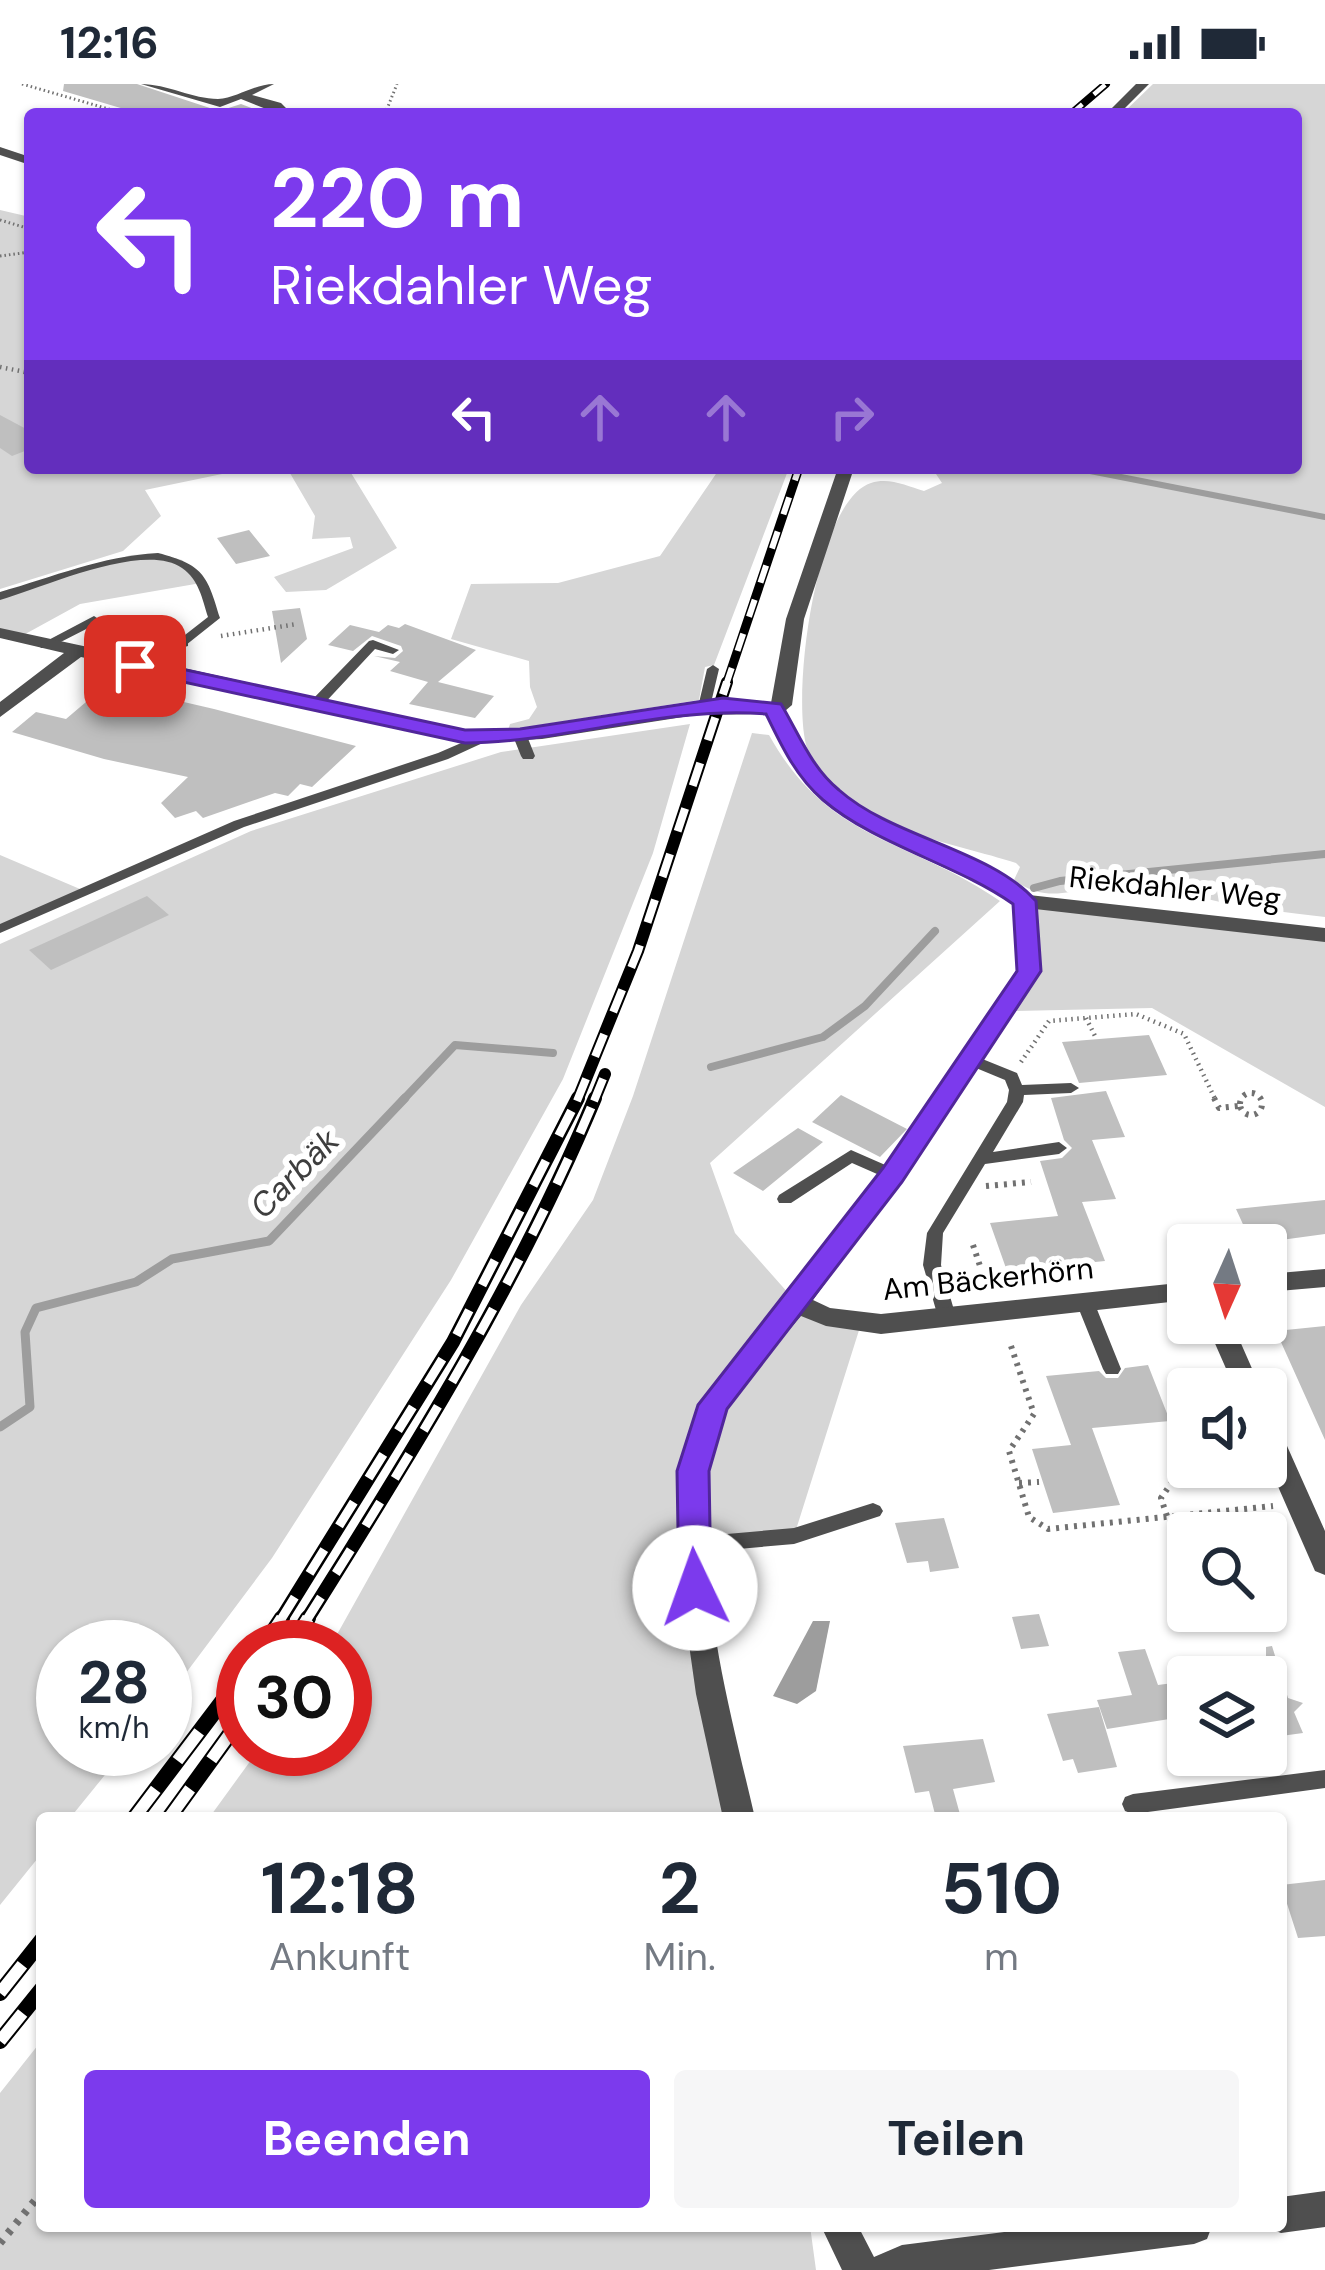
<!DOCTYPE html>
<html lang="de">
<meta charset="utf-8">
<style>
body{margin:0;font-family:"DM Sans",sans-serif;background:#f6f6f7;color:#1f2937;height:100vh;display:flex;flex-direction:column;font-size:45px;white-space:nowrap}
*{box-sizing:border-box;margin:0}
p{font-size:39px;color:#747a83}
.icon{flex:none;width:66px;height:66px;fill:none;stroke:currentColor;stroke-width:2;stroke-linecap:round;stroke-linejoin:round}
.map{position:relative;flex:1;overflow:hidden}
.sheet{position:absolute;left:36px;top:1728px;width:1251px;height:420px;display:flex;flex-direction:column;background:#fff;border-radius:12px;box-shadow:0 3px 9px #0004}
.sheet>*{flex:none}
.guide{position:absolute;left:24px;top:24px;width:1278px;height:366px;border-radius:12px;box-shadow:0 3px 9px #0004;background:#7c3aed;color:#fff;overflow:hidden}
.needle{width:78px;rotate:183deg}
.tools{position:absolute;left:1167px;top:1140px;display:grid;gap:24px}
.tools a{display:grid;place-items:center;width:120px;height:120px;border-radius:12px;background:#fff;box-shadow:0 3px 9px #0004;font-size:60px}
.speed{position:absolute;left:36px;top:1536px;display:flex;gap:24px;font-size:60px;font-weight:700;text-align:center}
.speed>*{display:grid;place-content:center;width:156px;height:156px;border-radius:50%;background:#fff;box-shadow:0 3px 9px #0004;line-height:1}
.speed small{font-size:30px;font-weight:400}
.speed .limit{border:18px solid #d22;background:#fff;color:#111}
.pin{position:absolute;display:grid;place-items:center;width:102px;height:102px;color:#fff;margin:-51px;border-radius:24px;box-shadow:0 6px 18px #0006}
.me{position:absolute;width:132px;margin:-66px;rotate:357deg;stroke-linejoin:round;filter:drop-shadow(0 0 9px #0008)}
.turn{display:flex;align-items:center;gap:42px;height:252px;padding:0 48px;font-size:54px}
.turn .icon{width:156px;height:156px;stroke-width:2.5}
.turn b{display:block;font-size:84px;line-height:102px}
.lanes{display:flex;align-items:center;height:114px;padding:0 48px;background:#0003;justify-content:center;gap:60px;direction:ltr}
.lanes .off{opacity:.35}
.eta{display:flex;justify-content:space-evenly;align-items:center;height:204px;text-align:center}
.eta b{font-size:72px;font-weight:700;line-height:84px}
.action{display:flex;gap:24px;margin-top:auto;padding:24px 48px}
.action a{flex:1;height:138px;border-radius:12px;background:#7c3aed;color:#fff;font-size:48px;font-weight:700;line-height:138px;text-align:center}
.action a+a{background:#f6f6f7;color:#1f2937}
.status{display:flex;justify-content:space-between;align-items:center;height:84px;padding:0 60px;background:#fff;direction:ltr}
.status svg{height:33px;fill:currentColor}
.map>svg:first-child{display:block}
</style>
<div class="status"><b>12:16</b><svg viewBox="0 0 49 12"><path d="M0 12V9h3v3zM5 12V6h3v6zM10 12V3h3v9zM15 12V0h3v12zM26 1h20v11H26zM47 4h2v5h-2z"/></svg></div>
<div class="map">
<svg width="1325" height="2186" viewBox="0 0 1325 2186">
<rect width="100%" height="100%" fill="#fff"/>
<path fill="#d6d6d6" d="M 1153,0 L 1325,0 L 1325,833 C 1284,828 1243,824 1203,814 C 1177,808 1158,798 1131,797 C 1084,797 1056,826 1014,796 L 1020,783 L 1016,779 C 951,758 877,750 827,695 C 821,688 810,673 807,664 C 791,614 815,417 871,399 C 889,393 907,402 924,407 L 942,399 L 932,384 L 1296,384 L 1296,30 L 1122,30 Z
M 0,126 L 30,133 L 30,384 L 251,384 L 145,406 L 161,432 L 123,467 L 0,505 Z
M 287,384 L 348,384 L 397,464 L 326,506 L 286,508 L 274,493 L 353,464 L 350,453 L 312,455 L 315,432 Z
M 720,384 L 789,384 L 714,581 L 705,583 L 699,616 L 508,646 L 510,640 L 529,635 L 537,623 L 530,603 L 529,577 L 451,555 L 471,500 L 558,499 L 660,472 Z
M 160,470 L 182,476 L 201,499 L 80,520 L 18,554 L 0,549 L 0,512 L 131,471 Z
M 690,640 L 653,769 L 563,995 L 451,1196 L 272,1474 L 165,1617 L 165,1563 L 63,1563 L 63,1665 L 126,1665 L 70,1734 L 42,1734 L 42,1769 L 0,1821 L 0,860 L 251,747 L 501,668 Z
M 752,649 L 769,651 C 829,759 909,754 1000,817 L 710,1079 L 735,1149 L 797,1219 L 861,1240 L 794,1452 L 694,1461 L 739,1734 L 209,1734 L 259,1665 L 345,1665 L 345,1563 L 330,1563 L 521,1221 L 593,1116 L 633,1012 Z
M 0,771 L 87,808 L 0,845 Z
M 1024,817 L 1325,851 L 1325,1023 L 1152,924 L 1015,927 L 1037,881 Z
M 42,1956 L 42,2142 L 810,2142 L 816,2186 L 0,2186 L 0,2009 Z"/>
<path fill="#9d9d9d" d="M 813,1537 L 830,1537 L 816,1607 L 797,1620 L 773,1612 Z"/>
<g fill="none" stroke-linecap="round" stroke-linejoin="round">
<path stroke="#9d9d9d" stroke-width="6" d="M 1075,384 L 1325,433"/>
<path stroke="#9d9d9d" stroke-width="8" d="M 1034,804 L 1060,797 L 1325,770
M 711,983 L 823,953 L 865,922 L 935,847
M 402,1017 L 455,961 L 553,969"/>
<path stroke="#9d9d9d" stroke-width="9" d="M 0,1343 L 30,1323 L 25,1248 L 36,1224 L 136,1198 L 172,1175 L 269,1157 L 405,1014"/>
</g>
<path fill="#bfbfbf" d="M 64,0 L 137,0 L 219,27 L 241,20 L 267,30 L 141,30 L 63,7 Z
M 0,331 L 30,347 L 30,365 L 12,372 L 0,364 Z
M 249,446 L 270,472 L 236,480 L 217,454 Z
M 300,524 L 307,555 L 281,579 L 272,527 Z
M 405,540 L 476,566 L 438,598 L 494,612 L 475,634 L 409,620 L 428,598 L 390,587 L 400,578 L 374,572 L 395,574 L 403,567 L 401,562 L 372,552 L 353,567 L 328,561 L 350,541 L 379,548 L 388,541 L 399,544 Z
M 106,601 L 112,607 L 132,606 L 214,625 L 356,662 L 312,703 L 300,700 L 288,712 L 275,709 L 203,734 L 196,727 L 175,734 L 161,719 L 188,693 L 104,675 L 12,648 L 36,628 L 66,635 Z
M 147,812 L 169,831 L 51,886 L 29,866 Z
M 1149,951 L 1167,991 L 1079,999 L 1062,958 Z
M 1106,1007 L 1125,1053 L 1092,1056 L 1116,1115 L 1082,1118 L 1105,1177 L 1007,1187 L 990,1139 L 1058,1132 L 1040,1077 L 1062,1074 L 1072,1064 L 1064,1056 L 1051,1014 Z
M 841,1011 L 907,1045 L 880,1073 L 812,1038 Z
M 798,1044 L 823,1058 L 763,1107 L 733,1089 Z
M 1325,1116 L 1325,1150 L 1252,1160 L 1236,1125 Z
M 1325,1242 L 1325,1356 L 1276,1247 Z
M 1148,1281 L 1170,1337 L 1092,1344 L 1120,1421 L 1053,1429 L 1032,1365 L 1071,1361 L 1046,1292 L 1099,1287 L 1106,1294 L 1118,1294 L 1125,1284 Z
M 944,1434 L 959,1484 L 930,1488 L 928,1477 L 907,1479 L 895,1439 Z
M 1039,1530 L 1049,1562 L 1021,1565 L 1012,1533 Z
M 1272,1562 L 1288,1614 L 1303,1619 L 1294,1628 L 1303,1649 L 1266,1654 L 1266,1563 Z
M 1145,1565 L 1158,1601 L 1188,1597 L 1188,1632 L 1107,1645 L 1097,1616 L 1132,1611 L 1118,1568 Z
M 1099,1623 L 1117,1683 L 1078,1689 L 1073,1675 L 1063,1677 L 1047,1630 Z
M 983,1655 L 995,1698 L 953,1705 L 961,1734 L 936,1734 L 929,1707 L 915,1709 L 903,1662 Z
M 1325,1796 L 1325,1852 L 1298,1854 L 1281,1801 Z"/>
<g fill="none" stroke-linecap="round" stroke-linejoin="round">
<path stroke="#717171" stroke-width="3" stroke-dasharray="1.5 3" stroke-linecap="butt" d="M 22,0 L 126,30
M 385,30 L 397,0
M 0,136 L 30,145
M 0,172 L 30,168"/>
<path stroke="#717171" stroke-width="4.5" stroke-dasharray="1.5 4.5" stroke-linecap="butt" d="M 0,283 L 30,289
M 221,552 L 297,540
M 1086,934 L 1096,954
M 1021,978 L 1049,937 L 1136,930 L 1184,950 L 1216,1017"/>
<path stroke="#717171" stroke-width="6" stroke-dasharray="3 6" stroke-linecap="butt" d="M1240 1020a11 11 0 1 1 22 0a11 11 0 1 1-22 0Z
M 1214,1014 L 1219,1024 L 1238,1022
M 986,1102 L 1031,1098
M 973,1161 L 987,1203
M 1011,1262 L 1034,1330 L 1009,1367 L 1029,1433 L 1048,1445 L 1273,1422
M 1019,1399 L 1039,1398
M 1167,1432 L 1161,1414 L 1186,1378"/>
<path stroke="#717171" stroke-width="8" stroke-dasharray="4.5 8" stroke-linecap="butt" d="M 0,2159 L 42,2108"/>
<path fill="#4f4f4f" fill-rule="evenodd" d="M 158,469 C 203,481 207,490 220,534 L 186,561 L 182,562 L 176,558 L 208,533 C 202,514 199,496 182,484 C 144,457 42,504 0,516 L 0,508 C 53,493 102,472 158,469 Z
M 94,532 L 100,536 L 98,539 L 49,564 L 41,564 L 39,561 Z
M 373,556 L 399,566 L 393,570 L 375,565 L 320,624 L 310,624 L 310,618 L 369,557 Z
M 135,578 L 139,579 L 139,585 L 120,602 L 112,602 L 112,596 Z
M 713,581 L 719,585 L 710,623 L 704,627 L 699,626 L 698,623 L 707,585 Z
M 520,648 L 527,652 L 535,672 L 533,675 L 523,675 L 521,672 L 513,652 Z
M 482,650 L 487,651 L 487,657 L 448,675 L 244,743 L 0,849 L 0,840 L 234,737 L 438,669 Z
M 970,970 L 1017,989 L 1022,1001 L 1071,999 L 1079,1004 L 1071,1009 L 1024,1011 L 1023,1018 L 993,1068 L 1059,1058 L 1067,1064 L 1059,1070 L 985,1080 L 943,1149 L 941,1181 L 956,1233 L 953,1238 L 941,1238 L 938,1233 L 923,1181 L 927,1149 L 1007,1018 L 1009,1006 L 1005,996 L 964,979 L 962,975 L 964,971 Z
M 851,1066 L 899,1087 L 901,1091 L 893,1097 L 852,1079 L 791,1119 L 779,1119 L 777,1115 L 779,1111 Z
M 1085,1212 L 1091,1213 L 1094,1218 L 1121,1285 L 1118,1290 L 1106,1290 L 1103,1285 L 1076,1218 L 1079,1213 Z
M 873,1419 L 880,1422 L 883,1427 L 880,1432 L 794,1460 L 693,1469 L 686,1467 L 683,1461 L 686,1455 L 693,1453 L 794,1444 Z
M 1325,1686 L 1325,1704 L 1133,1730 L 1125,1727 L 1122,1720 L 1125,1713 L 1133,1710 Z"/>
<path fill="#4f4f4f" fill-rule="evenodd" d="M 141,0 C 167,0 193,15 218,15 C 237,14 254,0 274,0 L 252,11 L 281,19 L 292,30 L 279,30 L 241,15 L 220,23 Z
M 1136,0 L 1149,0 L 1119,30 L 1106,30 Z
M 0,63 L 30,73 L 30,81 L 0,71 Z
M 838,384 L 854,384 L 804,535 L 792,621 L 785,627 L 812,680 L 839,708 L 891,742 L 1029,811 L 1325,844 L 1325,858 L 1035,825 L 1040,887 L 934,1050 L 813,1216 L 830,1224 L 881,1230 L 1188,1198 L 1188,1216 L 881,1250 L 826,1242 L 801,1232 C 776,1262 745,1292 725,1325 C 713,1344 712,1366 710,1387 C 695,1503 729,1622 755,1734 L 723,1734 L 696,1610 L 681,1504 L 677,1425 L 688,1350 L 704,1314 L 788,1212 L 918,1038 L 1018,887 L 1014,820 C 946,777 859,757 804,696 C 788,677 778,653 767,630 L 696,631 L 542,655 L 465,659 L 81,573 L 0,633 L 0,618 L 64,569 L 0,554 L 0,544 L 134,573 C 149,561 169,552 188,554 L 188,562 L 160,570 L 152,577 L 465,647 L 542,643 L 696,620 L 771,619 L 786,535 Z
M 1325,1185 L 1325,1203 L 1266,1208 L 1266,1190 Z
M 1206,1239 L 1232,1239 L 1261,1305 L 1235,1305 Z
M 1266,1334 L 1275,1337 L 1279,1344 L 1325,1447 L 1325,1491 L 1315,1487 L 1266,1375 Z
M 1325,2107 L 1325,2143 L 1281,2149 L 1268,2144 L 1281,2142 L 1281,2113 Z
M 821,2142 L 858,2142 L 874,2173 L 902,2161 L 1052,2142 L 1212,2142 L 1207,2155 L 1194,2160 L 989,2186 L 842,2186 Z"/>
<g stroke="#000" stroke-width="8">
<path id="rail-far4" d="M 1071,30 L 1106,0"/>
</g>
<g stroke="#000" stroke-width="9">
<path id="rail-far3" d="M 726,601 L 799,384"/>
</g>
<g stroke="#000" stroke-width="12">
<path id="rail-far2" d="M 577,1017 L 638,867 L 727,598
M 594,1017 L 605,990"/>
</g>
<g stroke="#000" stroke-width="14">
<path id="rail-far1" d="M 280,1537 L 453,1258 L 578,1014
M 306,1537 C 413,1367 518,1199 595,1014"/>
</g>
<g stroke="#000" stroke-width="16">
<path id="rail" d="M 263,1563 L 282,1534
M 290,1563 L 308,1534
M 134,1734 L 243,1590
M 169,1734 L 243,1632
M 0,1909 L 42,1856
M 0,1957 L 42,1905"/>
</g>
<use href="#rail-far4" stroke="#fff" stroke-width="4.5" stroke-dasharray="15" stroke-linecap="butt"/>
<use href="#rail-far3" stroke="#fff" stroke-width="6" stroke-dasharray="18" stroke-linecap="butt"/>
<use href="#rail-far2" stroke="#fff" stroke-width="8" stroke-dasharray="24" stroke-linecap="butt"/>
<use href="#rail-far1" stroke="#fff" stroke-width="9" stroke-dasharray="28" stroke-linecap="butt"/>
<use href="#rail" stroke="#fff" stroke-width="12" stroke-dasharray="36" stroke-linecap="butt"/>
</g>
<path fill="#7c3aed" stroke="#51269a" stroke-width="3" d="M 135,575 L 465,646 L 520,645 L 723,614 L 781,620 C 799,650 811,683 839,706 C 893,754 990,765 1036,817 L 1041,887 L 902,1098 L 727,1325 L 709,1387 L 711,1504 L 707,1513 L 695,1517 L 684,1513 L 679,1504 L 677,1387 L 698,1321 L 883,1084 L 1017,887 L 1013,820 C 956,780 874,760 823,716 C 796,693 781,661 766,630 C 666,622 566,658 465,659 L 128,586 L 125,582 Z"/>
<g text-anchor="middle" stroke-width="12" stroke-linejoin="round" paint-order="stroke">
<g font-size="30" fill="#000" stroke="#fff">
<text transform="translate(1175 804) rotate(6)" y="10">Riekdahler Weg</text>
<text transform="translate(988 1195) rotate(-6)" y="10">Am Bäckerhörn</text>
</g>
<g font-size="33" font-style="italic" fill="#3e3e3e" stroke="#fff">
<text transform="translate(294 1089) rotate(-45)" y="12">Carbäk</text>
</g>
</g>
</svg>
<div class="tools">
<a><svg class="needle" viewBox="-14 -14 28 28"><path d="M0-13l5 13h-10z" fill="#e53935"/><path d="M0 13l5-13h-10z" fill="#747a83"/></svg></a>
<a><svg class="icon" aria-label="sound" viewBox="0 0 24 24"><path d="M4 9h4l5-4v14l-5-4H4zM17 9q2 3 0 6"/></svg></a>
<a><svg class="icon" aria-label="search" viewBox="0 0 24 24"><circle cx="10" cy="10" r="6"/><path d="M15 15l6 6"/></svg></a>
<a><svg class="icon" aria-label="layers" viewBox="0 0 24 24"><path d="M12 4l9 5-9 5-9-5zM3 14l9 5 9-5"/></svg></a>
</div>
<div class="speed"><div>28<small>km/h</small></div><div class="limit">30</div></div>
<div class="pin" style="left:135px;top:582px;background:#d93025"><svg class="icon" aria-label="arrive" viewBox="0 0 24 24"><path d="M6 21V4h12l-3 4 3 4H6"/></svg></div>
<svg class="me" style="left:695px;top:1504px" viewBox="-20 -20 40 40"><circle r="19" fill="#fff"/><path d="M0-13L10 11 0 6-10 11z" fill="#7c3aed"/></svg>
<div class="guide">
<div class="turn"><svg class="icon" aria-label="left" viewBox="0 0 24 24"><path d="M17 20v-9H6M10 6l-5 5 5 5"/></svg><div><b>220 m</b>Riekdahler Weg</div></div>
<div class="lanes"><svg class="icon" aria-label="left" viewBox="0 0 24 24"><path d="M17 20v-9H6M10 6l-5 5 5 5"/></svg><svg class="icon off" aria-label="ahead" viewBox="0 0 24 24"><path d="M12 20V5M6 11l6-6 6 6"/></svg><svg class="icon off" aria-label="ahead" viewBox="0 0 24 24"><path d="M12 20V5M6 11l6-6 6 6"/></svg><svg class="icon off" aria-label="right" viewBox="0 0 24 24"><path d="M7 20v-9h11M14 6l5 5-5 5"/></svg></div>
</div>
<section class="sheet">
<div class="eta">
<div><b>12:18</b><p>Ankunft</p></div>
<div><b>2</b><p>Min.</p></div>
<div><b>510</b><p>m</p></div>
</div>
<div class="action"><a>Beenden</a><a>Teilen</a></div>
</section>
</div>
